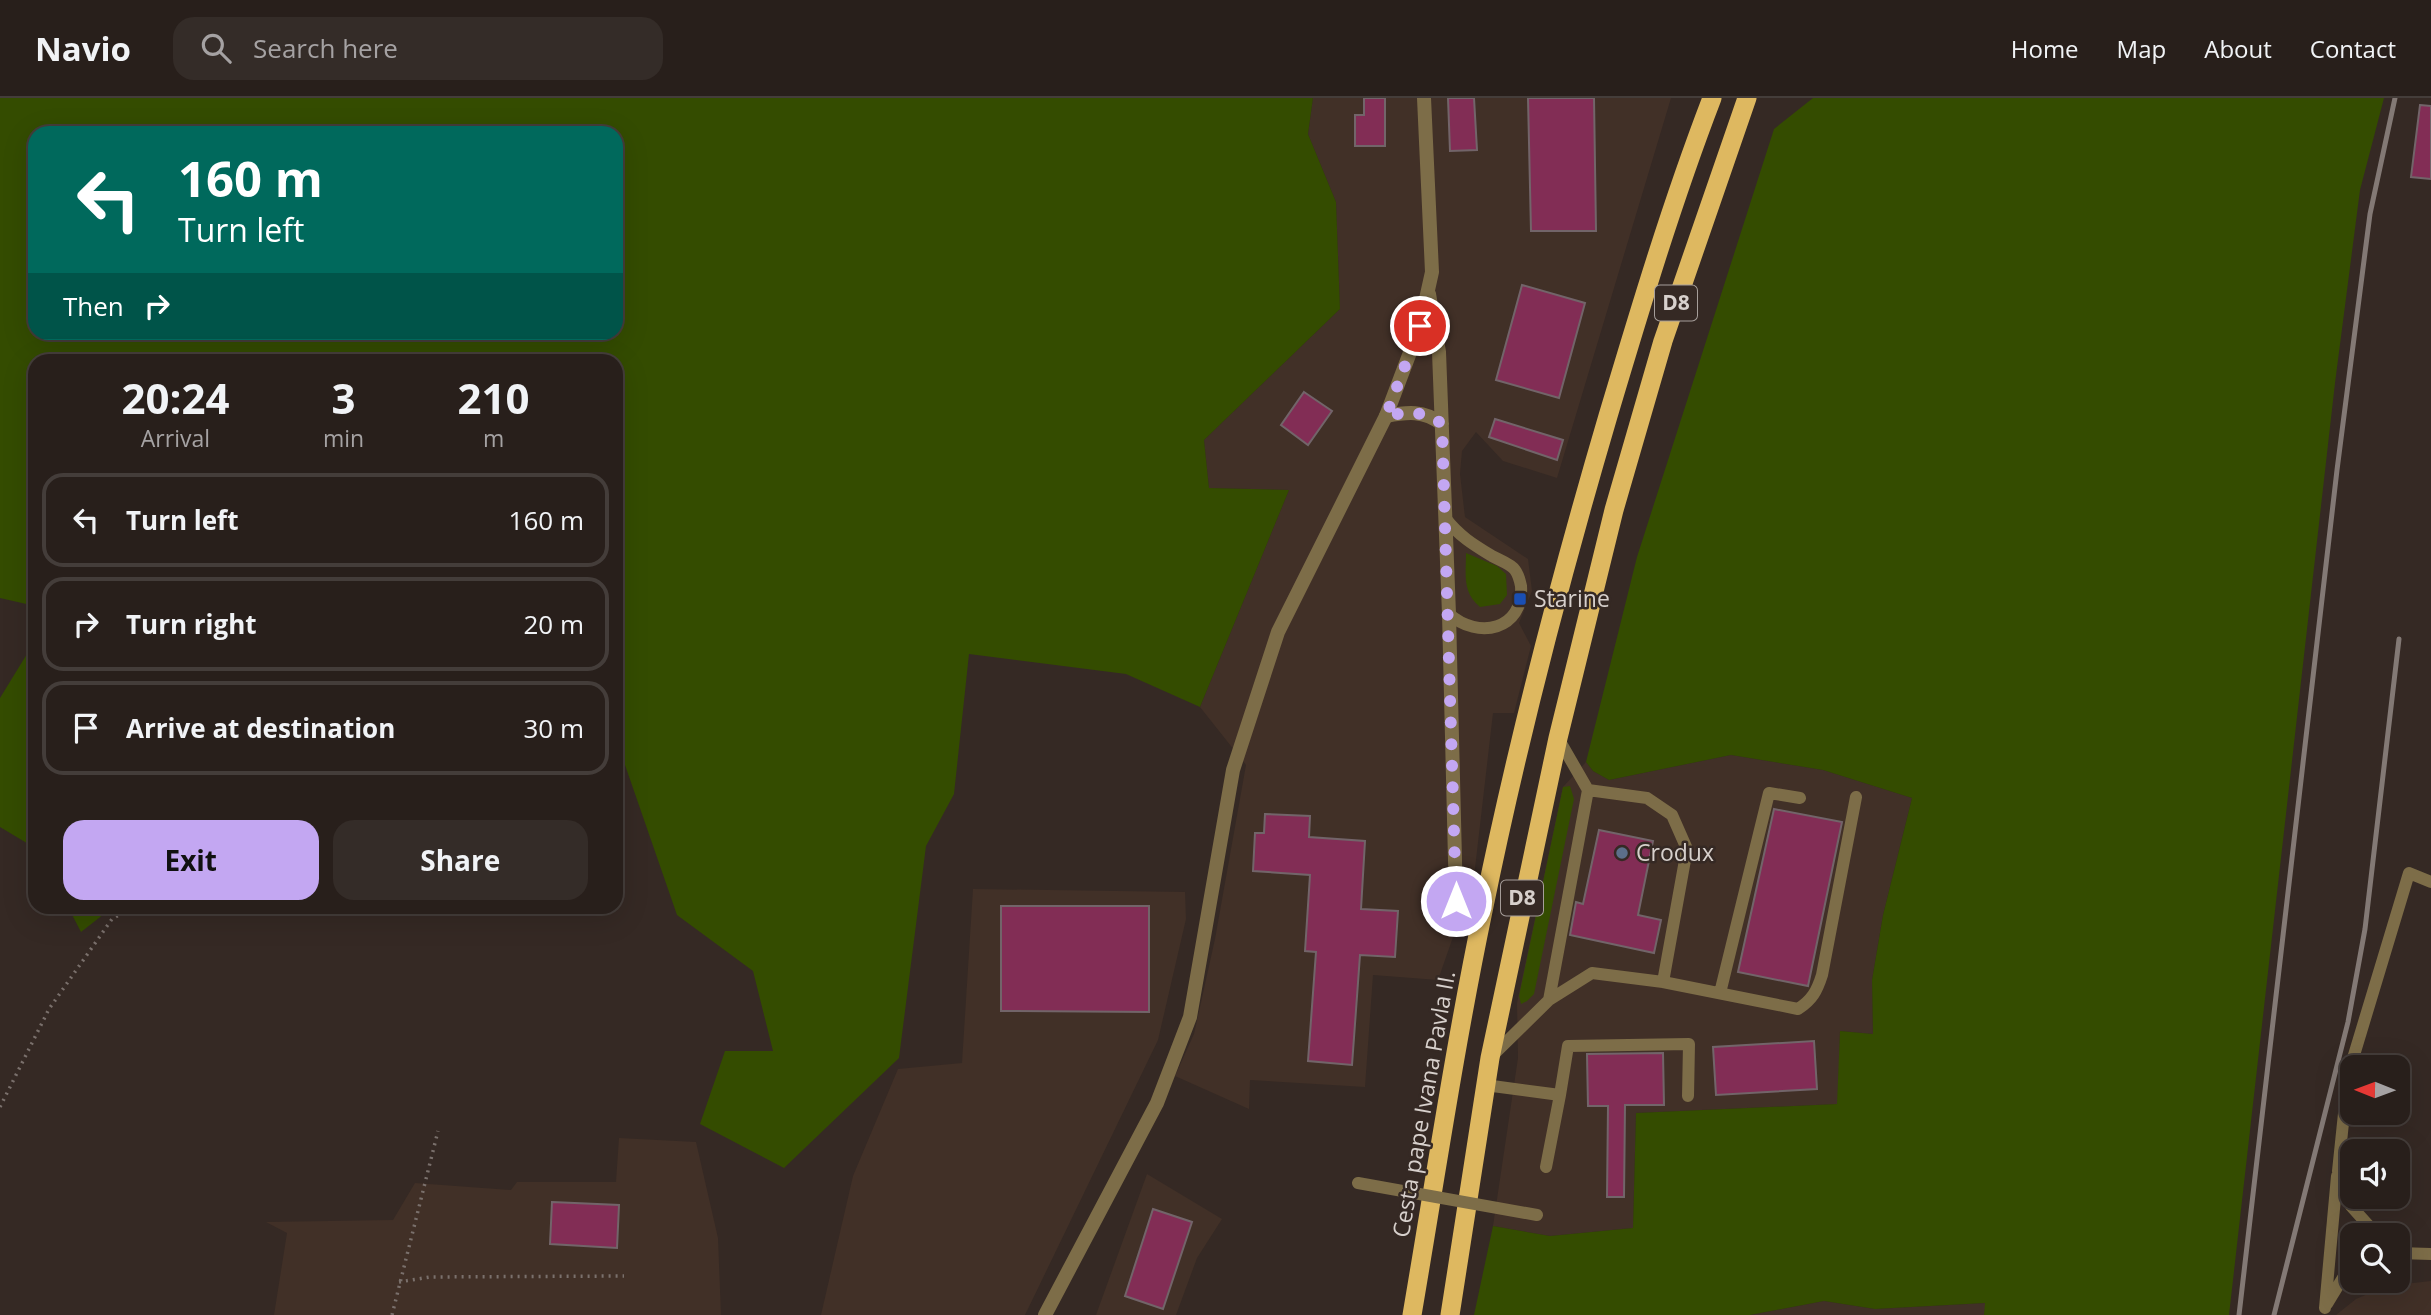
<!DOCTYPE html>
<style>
body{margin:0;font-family:"Open Sans",sans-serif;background:#342c28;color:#f1f3f6;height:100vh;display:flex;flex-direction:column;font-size:26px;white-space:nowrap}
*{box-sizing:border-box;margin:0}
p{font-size:23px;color:#a5a2a3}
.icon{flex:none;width:38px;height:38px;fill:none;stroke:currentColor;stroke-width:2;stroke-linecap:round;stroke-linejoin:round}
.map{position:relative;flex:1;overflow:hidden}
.drawer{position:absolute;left:28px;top:256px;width:595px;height:560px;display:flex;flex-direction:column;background:#281f1b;border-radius:21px;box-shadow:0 7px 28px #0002,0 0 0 2px #443d3a}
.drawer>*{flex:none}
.guide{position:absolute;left:28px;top:28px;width:595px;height:214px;border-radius:21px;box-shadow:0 7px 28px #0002,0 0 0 2px #443d3a;background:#00695c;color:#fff;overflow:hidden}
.needle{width:46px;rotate:271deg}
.fabs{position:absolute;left:2340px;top:957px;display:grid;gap:14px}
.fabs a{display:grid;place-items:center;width:70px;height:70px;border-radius:14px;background:#281f1b;box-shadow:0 7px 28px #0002,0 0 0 2px #443d3a;font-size:35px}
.pin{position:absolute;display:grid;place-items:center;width:60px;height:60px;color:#fff;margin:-30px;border:4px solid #fff;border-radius:50%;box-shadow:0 2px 7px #0007}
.me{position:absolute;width:77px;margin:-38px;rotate:0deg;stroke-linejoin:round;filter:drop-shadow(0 0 5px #0008)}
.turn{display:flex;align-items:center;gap:24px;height:147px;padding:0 35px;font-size:32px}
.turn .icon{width:91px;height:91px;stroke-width:2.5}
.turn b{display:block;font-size:49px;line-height:60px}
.then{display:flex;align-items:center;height:66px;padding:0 35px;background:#0003;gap:14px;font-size:26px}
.eta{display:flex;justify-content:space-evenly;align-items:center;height:119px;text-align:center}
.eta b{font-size:42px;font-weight:700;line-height:49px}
.action{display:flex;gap:14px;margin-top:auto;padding:14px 35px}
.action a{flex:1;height:80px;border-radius:21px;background:#c3a7f2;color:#111;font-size:28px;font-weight:700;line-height:80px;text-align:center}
.action a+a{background:#342c28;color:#f1f3f6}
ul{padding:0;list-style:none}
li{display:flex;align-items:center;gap:21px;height:94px;margin:0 14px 10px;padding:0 21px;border:4px solid #443d3a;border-radius:21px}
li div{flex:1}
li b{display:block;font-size:26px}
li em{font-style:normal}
header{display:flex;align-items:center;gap:42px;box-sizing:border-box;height:98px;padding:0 35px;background:#281f1b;border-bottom:2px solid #443d3a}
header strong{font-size:33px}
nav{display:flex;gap:38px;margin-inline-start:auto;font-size:24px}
.search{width:490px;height:63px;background:#342c28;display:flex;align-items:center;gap:18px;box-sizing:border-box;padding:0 24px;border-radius:21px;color:#a5a2a3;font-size:26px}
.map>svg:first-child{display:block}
</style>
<header>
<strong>Navio</strong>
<div class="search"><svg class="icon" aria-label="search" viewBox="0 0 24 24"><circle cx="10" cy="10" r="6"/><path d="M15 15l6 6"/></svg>Search here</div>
<nav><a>Home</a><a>Map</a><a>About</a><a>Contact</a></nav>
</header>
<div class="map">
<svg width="2431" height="1217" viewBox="0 0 2431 1217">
<rect width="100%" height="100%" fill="#352924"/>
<path fill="#413027" d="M 1313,0 L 1671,0 L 1557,380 L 1503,363 L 1476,334 L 1462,353 L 1460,376 L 1465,419 L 1528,461 L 1532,493 L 1519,525 L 1531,548 L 1514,615 L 1493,615 L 1474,779 L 1438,882 L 1373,877 L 1365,989 L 1250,982 L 1249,1011 L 1175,978 L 1194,936 L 1215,841 L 1246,667 L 1200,609 L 1289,392 L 1209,390 L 1204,342 L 1340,211 L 1336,104 L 1308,36 Z
M 1731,657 L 1823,672 L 1912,700 L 1883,817 L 1872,882 L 1873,936 L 1840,933 L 1838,1006 L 1636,1015 L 1633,1130 L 1550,1138 L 1493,1128 L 1518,960 L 1517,905 L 1563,689 L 1586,664 L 1593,673 L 1609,682 Z
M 973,791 L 1185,794 L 1186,821 L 1158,942 L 1025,1217 L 821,1217 L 853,1078 L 898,971 L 962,965 Z
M 619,1040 L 696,1044 L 718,1140 L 721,1217 L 274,1217 L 287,1135 L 266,1124 L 393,1122 L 415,1085 L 511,1092 L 517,1084 L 616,1084 Z
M 1147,1076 L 1222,1121 L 1197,1160 L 1176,1217 L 1096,1217 Z
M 2431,1183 L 2431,1217 L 2336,1217 L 2356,1201 L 2387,1188 Z
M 1824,1203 L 1875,1211 L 1986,1205 L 1984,1217 L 1750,1217 Z"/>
<path fill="#344c00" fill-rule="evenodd" d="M 0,0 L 1313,0 L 1308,36 L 1336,104 L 1340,211 L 1204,342 L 1209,390 L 1289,392 L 1200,609 L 1126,576 L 969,556 L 954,696 L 926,748 L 899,960 L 784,1070 L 700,1026 L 725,953 L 773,953 L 753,873 L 677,817 L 616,641 L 616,262 L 35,262 L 35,508 L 0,500 ZM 616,35 L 616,234 L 35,234 L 35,35 Z
M 1813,0 L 2384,0 L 2360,92 L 2335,285 L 2229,1217 L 1984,1217 L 1985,1205 L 1875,1211 L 1824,1203 L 1750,1217 L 1474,1217 L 1493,1128 L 1550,1138 L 1633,1130 L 1636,1015 L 1837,1006 L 1840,933 L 1873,936 L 1872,882 L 1883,817 L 1912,700 L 1823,672 L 1731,657 L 1609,682 L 1593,673 L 1586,664 L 1637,459 L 1774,31 Z
M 1466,455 L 1497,468 L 1506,476 L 1507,497 L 1500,506 L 1480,509 C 1462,494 1466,477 1466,455 Z
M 35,519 L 35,750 L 0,729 L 0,600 L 30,551 Z
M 1570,688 L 1574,701 L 1534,896 L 1527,903 L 1521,906 L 1519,898 L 1563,689 Z
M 68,809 L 113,809 L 81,834 Z"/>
<path fill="#822d55" stroke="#726469" stroke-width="2" d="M 1364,0 L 1385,0 L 1385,48 L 1355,48 L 1355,17 L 1364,17 Z
M 1448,0 L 1474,0 L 1477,52 L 1450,53 Z
M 1528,0 L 1594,0 L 1596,133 L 1531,133 Z
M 2420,7 L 2431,8 L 2431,81 L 2411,79 Z
M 1522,187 L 1585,205 L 1559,300 L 1496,282 Z
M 1304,294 L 1332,313 L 1308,347 L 1281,327 Z
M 1495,321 L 1563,342 L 1557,362 L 1489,339 Z
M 1774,711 L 1842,724 L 1808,888 L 1738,874 Z
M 1265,716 L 1310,718 L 1309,739 L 1365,743 L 1361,811 L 1398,813 L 1395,859 L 1360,857 L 1352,967 L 1308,963 L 1316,854 L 1305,853 L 1310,777 L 1253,773 L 1255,735 L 1264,735 Z
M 1599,732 L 1653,743 L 1638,817 L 1661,822 L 1654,855 L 1570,837 L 1576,804 L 1583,806 Z
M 1001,808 L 1149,808 L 1149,914 L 1001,913 Z
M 1814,943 L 1817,991 L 1716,997 L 1713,949 Z
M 1663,955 L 1664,1007 L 1625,1007 L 1624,1099 L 1607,1099 L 1608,1008 L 1588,1008 L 1587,956 Z
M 552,1104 L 619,1107 L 617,1150 L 550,1146 Z
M 1153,1111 L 1192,1124 L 1163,1211 L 1125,1198 Z"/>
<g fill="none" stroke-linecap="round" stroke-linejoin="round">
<path stroke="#7a706c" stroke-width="3.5" stroke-dasharray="2 5" stroke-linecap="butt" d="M 0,1009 L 49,911 L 112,821 L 134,808
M 399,1184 L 430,1179 L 624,1178
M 392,1217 L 438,1033"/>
<path stroke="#7d6d48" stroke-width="12" d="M 1446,421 C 1459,438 1474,447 1492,458 C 1499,462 1511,466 1515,472 C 1518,476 1520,483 1521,488 C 1524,532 1478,542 1449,516
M 1663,884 L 1798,911 C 1812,902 1817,893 1822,877 L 1856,699
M 1720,895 L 1769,695 L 1800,700
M 1549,902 L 1592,875 L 1663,884 L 1687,751 L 1672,717 L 1647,700 L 1588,692
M 1493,957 L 1549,902 L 1588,692 L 1558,640
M 1485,987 L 1560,997 L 1546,1069
M 1560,997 L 1568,948 L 1689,946 L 1688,998
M 2378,1138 L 2351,1108 L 2338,1073 L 2348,977 L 2409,775 L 2431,784
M 2398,1155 L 2431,1156
M 2327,1206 L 2344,1178 L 2352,1173
M 2325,1210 L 2337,1078"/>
<path stroke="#7d6d48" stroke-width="14" d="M 1429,196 L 1439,254 L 1449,516 L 1456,803
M 1386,318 C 1407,314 1424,312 1442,326"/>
<path stroke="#7d6d48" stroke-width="14" d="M 1045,1217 L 1157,1005 L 1190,919 L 1233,672 L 1278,534 L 1386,318 L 1420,228 L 1432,174 L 1424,0"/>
<path stroke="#deb860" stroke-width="19" d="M 1412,1217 C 1435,1082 1455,947 1483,813 C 1517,646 1560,481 1608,318 C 1640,211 1672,104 1712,0
M 1450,1217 L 1490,960 L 1558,640 L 1614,412 L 1663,243 L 1747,0"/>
<path stroke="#837975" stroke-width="5" d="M 2239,1217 L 2337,372 L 2370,116 L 2395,0
M 2274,1217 L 2348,924 L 2365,831 L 2399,541"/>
<path stroke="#7d6d48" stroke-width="12" d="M 1358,1085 L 1537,1117"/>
</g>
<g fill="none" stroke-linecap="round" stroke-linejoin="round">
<path stroke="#c3a7f2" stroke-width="12" stroke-dasharray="0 21.6" d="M 1420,228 L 1386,318 C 1407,314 1424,312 1442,326 L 1456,803"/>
</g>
<rect fill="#1a4fb4" stroke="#352924" stroke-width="2.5" x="1513" y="494" width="14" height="14" rx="3.5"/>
<circle fill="#5c6f8a" stroke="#352924" stroke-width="2.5" cx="1622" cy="755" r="7"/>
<g text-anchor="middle" stroke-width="5" stroke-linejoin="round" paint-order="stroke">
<g fill="#352924" stroke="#a69e9a" stroke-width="2">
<rect x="1655" y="187.5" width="42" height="35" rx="5"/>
<rect x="1501" y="782.5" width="42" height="35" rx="5"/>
</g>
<g font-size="21" font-weight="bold" fill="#d7d0cc">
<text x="1676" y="212">D8</text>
<text x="1522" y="807">D8</text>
</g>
<g font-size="23" fill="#d7d0cc" stroke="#352924" text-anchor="start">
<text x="1534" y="509">Starine</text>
<text x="1636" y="763">Crodux</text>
</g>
<g font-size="23" fill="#d7d0cc" stroke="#352924">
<text transform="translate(1424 1006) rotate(-80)" y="8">Cesta pape Ivana Pavla II.</text>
</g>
</g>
</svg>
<div class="fabs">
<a><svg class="needle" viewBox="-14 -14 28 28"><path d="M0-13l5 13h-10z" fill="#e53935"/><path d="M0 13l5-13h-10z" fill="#a5a2a3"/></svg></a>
<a><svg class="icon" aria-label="sound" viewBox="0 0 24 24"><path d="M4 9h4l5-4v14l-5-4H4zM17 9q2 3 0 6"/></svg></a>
<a><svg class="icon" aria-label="search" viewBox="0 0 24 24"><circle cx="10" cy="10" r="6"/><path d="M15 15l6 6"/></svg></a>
</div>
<div class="pin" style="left:1420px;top:228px;background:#d93025"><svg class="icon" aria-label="arrive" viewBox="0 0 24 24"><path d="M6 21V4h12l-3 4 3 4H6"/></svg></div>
<svg class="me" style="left:1456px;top:803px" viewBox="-20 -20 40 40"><circle r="17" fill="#c3a7f2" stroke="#fff" stroke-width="3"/><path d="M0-11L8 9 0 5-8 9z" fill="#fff"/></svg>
<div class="guide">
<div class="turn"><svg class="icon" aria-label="left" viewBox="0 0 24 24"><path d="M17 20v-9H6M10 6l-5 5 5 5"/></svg><div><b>160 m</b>Turn left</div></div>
<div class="then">Then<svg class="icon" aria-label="right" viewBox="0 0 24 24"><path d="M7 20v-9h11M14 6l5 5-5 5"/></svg></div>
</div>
<section class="drawer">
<div class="eta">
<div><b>20:24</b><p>Arrival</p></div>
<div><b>3</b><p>min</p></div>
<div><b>210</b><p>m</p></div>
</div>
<ul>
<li><svg class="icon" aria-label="left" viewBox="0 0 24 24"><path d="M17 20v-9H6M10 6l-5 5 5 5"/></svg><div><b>Turn left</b></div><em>160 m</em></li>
<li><svg class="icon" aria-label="right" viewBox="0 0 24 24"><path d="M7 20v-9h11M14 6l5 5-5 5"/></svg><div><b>Turn right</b></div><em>20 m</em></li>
<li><svg class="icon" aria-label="arrive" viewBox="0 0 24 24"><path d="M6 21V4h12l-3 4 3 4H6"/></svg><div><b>Arrive at destination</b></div><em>30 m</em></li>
</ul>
<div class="action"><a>Exit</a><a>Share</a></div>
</section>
</div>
